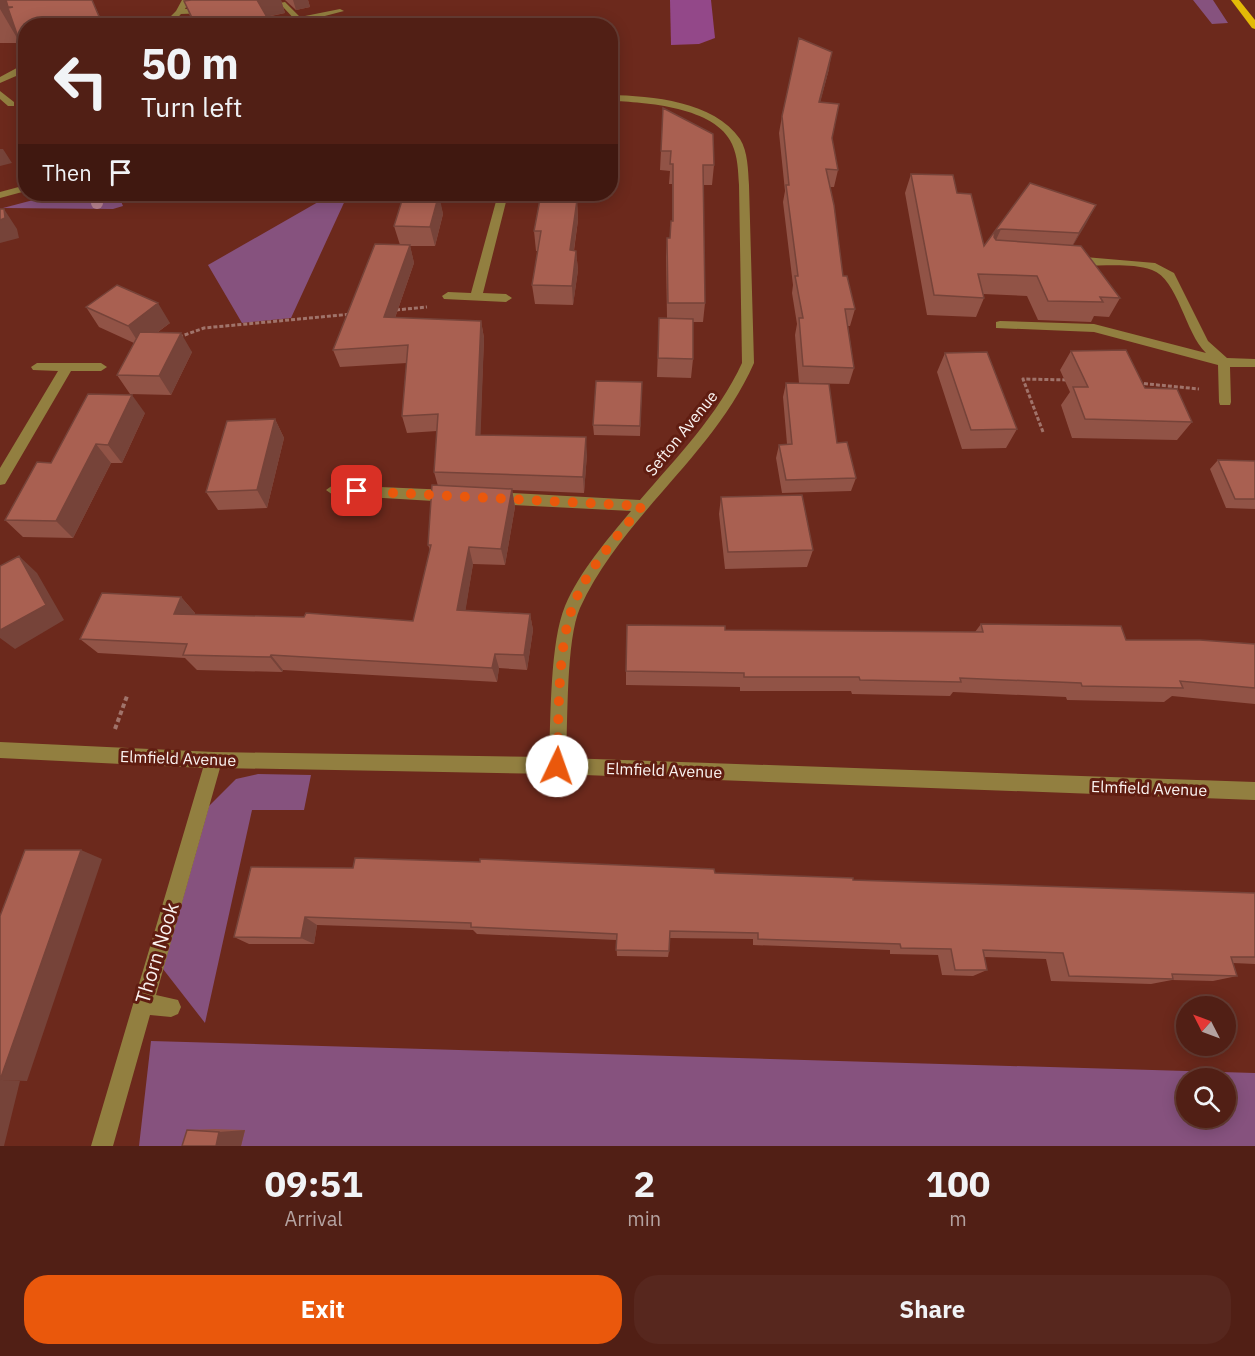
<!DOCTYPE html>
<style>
body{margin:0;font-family:"IBM Plex Sans",sans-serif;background:#57271e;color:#f1f3f6;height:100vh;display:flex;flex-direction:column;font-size:22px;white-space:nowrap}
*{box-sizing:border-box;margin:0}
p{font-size:20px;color:#b4a2a0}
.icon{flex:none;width:33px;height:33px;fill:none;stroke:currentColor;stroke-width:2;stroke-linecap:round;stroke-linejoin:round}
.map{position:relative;height:1146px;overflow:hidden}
.sheet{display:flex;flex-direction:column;background:#511f15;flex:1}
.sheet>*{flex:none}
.hud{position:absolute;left:18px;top:18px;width:600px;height:183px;border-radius:24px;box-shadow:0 3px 15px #0003,0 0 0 2px #673d34;background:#511f15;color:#f1f3f6;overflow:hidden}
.needle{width:39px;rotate:312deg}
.fabs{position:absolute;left:1176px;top:996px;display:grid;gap:12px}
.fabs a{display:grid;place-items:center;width:60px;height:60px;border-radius:50%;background:#511f15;box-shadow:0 3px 15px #0003,0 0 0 2px #673d34;font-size:30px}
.pin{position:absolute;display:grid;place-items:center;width:51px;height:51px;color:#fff;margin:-26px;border-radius:12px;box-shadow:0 3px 9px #0006}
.me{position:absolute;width:66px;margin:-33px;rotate:3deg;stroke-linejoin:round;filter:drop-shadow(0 0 4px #0008)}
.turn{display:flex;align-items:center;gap:21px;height:126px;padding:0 24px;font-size:27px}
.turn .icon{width:78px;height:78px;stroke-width:2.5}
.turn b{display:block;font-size:42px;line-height:51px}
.then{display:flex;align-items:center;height:57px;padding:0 24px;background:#0003;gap:12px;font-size:22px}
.eta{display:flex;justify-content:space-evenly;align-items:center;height:102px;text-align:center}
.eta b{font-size:36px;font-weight:700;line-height:42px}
.action{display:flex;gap:12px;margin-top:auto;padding:12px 24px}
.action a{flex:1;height:69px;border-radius:24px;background:#ea580c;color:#fff;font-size:24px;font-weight:700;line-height:69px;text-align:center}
.action a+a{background:#57271e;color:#f1f3f6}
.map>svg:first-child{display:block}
</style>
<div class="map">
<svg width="1255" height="1146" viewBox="0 0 1255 1146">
<rect width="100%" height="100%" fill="#6c291c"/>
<path fill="#86527e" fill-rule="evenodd" d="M 1193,0 L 1213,0 L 1228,23 L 1212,24 Z
M 56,194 L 118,194 L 123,206 L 113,209 L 3,208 Z
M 332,194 L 348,194 L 291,318 L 242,323 L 208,265 Z
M 258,774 L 311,775 L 304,810 L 252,810 L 205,1023 L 163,969 L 209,806 L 236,779 Z
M 151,1041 L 1255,1073 L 1255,1146 L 139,1146 ZM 1186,1078 L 1226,1078 L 1226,1118 L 1186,1118 Z"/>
<path fill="#934889" d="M 670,0 L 711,0 L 715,38 L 699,44 L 671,45 Z"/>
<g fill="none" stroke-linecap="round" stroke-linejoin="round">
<path stroke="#a0736a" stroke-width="3" stroke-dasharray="4 2" stroke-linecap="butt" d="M 396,310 L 427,307
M 179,337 L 204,328 L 352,314
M 1138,383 L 1199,389
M 1043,432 L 1023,379 L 1068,380"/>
<path stroke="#a0736a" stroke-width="4" stroke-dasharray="4.5 3" stroke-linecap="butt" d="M 115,729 L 127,696"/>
<path fill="#927f40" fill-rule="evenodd" d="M 182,0 L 190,0 L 185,9 L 209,9 L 213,11 L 209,13 L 181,14 L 170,26 L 161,26 L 176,11 Z
M 285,2 L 300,17 L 340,9 L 344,11 L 298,23 L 283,7 L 262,9 L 258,7 Z
M 26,63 L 23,73 L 0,83 L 0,77 Z
M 0,91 L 14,102 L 14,106 L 8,106 L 0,99 Z
M 610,95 C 652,96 714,101 740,139 C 748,152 748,170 749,185 L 754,363 C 713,456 622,516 580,608 C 566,640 568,720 566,758 L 1255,782 L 1255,800 L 557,774 L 220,768 L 156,995 L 178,1000 L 181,1007 L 178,1014 L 171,1017 L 150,1015 L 113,1146 L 91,1146 L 203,768 L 0,758 L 0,742 L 214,752 L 549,757 C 551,716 550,642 565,606 C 580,571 607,540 631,511 L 495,504 L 490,502 L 488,498 L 490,494 L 495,492 L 640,500 C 677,457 718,415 742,363 L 739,185 C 738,171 738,157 732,144 C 716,107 645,102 610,101 Z
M 26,185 L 26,191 L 0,198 L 0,192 Z
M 498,194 L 508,194 L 483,293 L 506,294 L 512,298 L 506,302 L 444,299 L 442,296 L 448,292 L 471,293 Z
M 1073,256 L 1155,263 L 1174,273 L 1208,341 L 1227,358 L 1255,359 L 1255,367 L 1230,367 L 1231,402 L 1230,405 L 1220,405 L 1219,402 L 1218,365 L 1094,332 L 996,328 L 996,322 L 1000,321 L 1094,324 L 1206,353 C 1185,333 1178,279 1152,270 C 1126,261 1095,269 1069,263 L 1069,257 Z
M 37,363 L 101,363 L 107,367 L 101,371 L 71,371 L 5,484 L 0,485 L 0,468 L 58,371 L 33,370 L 31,367 Z
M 333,485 L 450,490 L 455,492 L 457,496 L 455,500 L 450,502 L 333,495 L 326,490 Z"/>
<path fill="#e3ba07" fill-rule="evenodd" d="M 1231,0 L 1239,0 L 1255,20 L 1255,29 L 1252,28 Z"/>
</g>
<circle fill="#b88390" cx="97" cy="203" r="6"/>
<path fill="#915346" d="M 0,0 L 92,0 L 104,26 L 26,26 L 26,51 L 19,40 L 20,43 L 0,43 Z
M 281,0 L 285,13 L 267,17 L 272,26 L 194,26 L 184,1 Z
M 285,0 L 308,0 L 310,7 L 296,10 Z
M 829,69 L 820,102 L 832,138 L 838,170 L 834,187 L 830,187 L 843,276 L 855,309 L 850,326 L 848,326 L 854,368 L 849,384 L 799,383 L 795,335 L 797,324 L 792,293 L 793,285 L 783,202 L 785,191 L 779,133 L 782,116 Z
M 663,108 L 714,165 L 712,185 L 703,185 L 705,303 L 703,322 L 693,322 L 693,359 L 691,378 L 657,377 L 659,318 L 667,318 L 666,257 L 667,238 L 670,238 L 672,221 L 672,184 L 669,184 L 670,171 L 660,170 Z
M 911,174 L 957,193 L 984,246 L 1030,183 L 1096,205 L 1073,245 L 1120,298 L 1109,317 L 1094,316 L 1091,322 L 1038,320 L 1027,296 L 983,294 L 984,298 L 976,317 L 927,315 L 905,193 Z
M 404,194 L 462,194 L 461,199 L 439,199 L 443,214 L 435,246 L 410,246 L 414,263 L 395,318 L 481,321 L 484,338 L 480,435 L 587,454 L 584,493 L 512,490 L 515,507 L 505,565 L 473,564 L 465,611 L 530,614 L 533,630 L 527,670 L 499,668 L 497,682 L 283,670 L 282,672 L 197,670 L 185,658 L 98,653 L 80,639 L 181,597 L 195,613 L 195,615 L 413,621 L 430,550 L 428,545 L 438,486 L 434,472 L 437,431 L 407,433 L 402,416 L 407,363 L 340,367 L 333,350 L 400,245 L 394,226 Z
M 538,194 L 575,194 L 574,200 L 577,200 L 578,220 L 574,251 L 576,251 L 578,270 L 573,305 L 535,304 L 532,285 L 538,251 L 536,251 L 534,231 L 539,204 Z
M 86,307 L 170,323 L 158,332 L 192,352 L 171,395 L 130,394 L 117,375 L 134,343 L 99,327 Z
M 1071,351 L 1145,388 L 1192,422 L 1177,440 L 1072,438 L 1061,405 L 1070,392 L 1060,370 Z
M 945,353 L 1017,429 L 1006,448 L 962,449 L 937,372 Z
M 642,382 L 640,436 L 594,435 L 593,425 Z
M 786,383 L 856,478 L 851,491 L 782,493 L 776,458 L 779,445 L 787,444 L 783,397 Z
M 145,413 L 122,463 L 111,463 L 73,538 L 23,537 L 5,520 L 51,463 Z
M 275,419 L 284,438 L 267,508 L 218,510 L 206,492 Z
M 1218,460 L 1255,461 L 1255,509 L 1226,508 L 1210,469 Z
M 721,497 L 813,550 L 807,567 L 725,569 L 719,514 Z
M 981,624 L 1126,640 L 1255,644 L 1255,704 L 1172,696 L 1164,702 L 1067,700 L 1066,697 L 953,692 L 950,696 L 852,694 L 851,691 L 740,691 L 740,687 L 626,685 L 626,671 L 975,632 Z
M 251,867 L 715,873 L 853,880 L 1255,893 L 1255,964 L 1233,963 L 1237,976 L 1213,981 L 1172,980 L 1151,984 L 1051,981 L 1046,959 L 984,957 L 987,970 L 973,976 L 942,975 L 938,955 L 890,954 L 890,950 L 753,945 L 753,939 L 669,938 L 669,951 L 668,957 L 617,956 L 616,940 L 477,934 L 473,930 L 317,925 L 314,944 L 249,944 L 234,937 Z
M 215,1129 L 245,1130 L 241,1146 L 182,1146 L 187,1130 Z"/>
<path fill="#764339" d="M 0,0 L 8,0 L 8,7 L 24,35 L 26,36 L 26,51 L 19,40 L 20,43 L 0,9 Z
M 92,0 L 104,26 L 103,26 Z
M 226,0 L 282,0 L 281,0 L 285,13 L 260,18 Z
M 293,0 L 308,0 L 310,7 L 296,10 Z
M 832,52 L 829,69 L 816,119 L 819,102 Z
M 0,149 L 3,149 L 12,163 L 0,166 Z
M 439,194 L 443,214 L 435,246 L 430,227 Z
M 571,194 L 575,194 L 571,220 L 570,200 Z
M 577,200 L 578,220 L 571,270 L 570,250 Z
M 1096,205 L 1086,224 L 1069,252 L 1079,233 Z
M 4,209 L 17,229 L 19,238 L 0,243 L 0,220 Z
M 1001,229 L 992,249 L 995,231 Z
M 410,245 L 414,263 L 389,335 L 384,317 Z
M 576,251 L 578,270 L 573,305 L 572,286 Z
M 158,303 L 170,323 L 140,345 L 128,326 Z
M 481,321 L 484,338 L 480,452 L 476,435 Z
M 181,333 L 192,352 L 171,395 L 159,376 Z
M 132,395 L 145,413 L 122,463 L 108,445 Z
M 275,419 L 284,438 L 267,508 L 257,490 Z
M 586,437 L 587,454 L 584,493 L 583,477 Z
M 96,444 L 111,463 L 73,538 L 56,521 Z
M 512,489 L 515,507 L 505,565 L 501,549 Z
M 469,547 L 473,564 L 463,626 L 457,610 Z
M 19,556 L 37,573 L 64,620 L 15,649 L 0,638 L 0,630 Z
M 181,597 L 195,613 L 189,630 L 174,614 Z
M 530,614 L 533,630 L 527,670 L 524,655 Z
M 495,654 L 499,668 L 497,682 L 492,668 Z
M 271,655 L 283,670 L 282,672 L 270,657 Z
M 81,850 L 102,859 L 27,1081 L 0,1080 Z
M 305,917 L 317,925 L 314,944 L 301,938 Z
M 0,1080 L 20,1081 L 4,1146 L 0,1146 Z
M 245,1130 L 241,1146 L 216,1146 L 219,1132 Z"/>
<path fill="#a96051" stroke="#764339" stroke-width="1.5" d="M 6,0 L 92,0 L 103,26 L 26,26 L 26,36 L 18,37 L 8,8 L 13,7 L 8,7 Z
M 191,0 L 257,0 L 272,26 L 196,26 L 184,1 Z
M 799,38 L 832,52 L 819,102 L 839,104 L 832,138 L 838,170 L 826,169 L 834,205 L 843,276 L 847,276 L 855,309 L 845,309 L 854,368 L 803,366 L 799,318 L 803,318 L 795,276 L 798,276 L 786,185 L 789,185 L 782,116 Z
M 663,108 L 713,134 L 714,165 L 703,165 L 705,303 L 668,303 L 667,238 L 670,238 L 671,221 L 673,221 L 673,164 L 670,164 L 671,151 L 661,151 Z
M 911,174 L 953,175 L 957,193 L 971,194 L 984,246 L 1030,183 L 1096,205 L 1079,233 L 1001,229 L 995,231 L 994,237 L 996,240 L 1081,246 L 1120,298 L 1100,297 L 1103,302 L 1048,301 L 1037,276 L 978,274 L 984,298 L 934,295 Z
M 404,194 L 439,194 L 430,227 L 394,226 Z
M 541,194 L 571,194 L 570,200 L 577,200 L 570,250 L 576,251 L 572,286 L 532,285 L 541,231 L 534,231 Z
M 0,209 L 4,209 L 5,218 L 0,220 Z
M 375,244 L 410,245 L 384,317 L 481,321 L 476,435 L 586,437 L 583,477 L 434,472 L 438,414 L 402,416 L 408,345 L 333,350 Z
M 117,285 L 158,303 L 128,326 L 86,307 Z
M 659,318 L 693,319 L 693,359 L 658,358 Z
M 140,332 L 181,333 L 159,376 L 117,375 Z
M 1126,350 L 1145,388 L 1177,389 L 1192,422 L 1085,419 L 1073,387 L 1088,387 L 1071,351 Z
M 987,352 L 1017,429 L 971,430 L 945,353 Z
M 596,381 L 642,382 L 640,426 L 593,425 Z
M 786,383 L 829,384 L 837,443 L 847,442 L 856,478 L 786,480 L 779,445 L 792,444 Z
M 88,394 L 132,395 L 108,445 L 96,444 L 56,521 L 5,520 L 37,462 L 51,463 Z
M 275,419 L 257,490 L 206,492 L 227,421 Z
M 1218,460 L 1255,461 L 1255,499 L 1235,499 Z
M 432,485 L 512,489 L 501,549 L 469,547 L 457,610 L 530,614 L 524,655 L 495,654 L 492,668 L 271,655 L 270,657 L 183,655 L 187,644 L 80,639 L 102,593 L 181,597 L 174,614 L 304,617 L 306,613 L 413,621 L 431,545 L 428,545 Z
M 802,495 L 813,550 L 728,552 L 721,497 Z
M 19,556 L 46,605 L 0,630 L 0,566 Z
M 981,624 L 1121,626 L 1126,640 L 1200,640 L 1255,644 L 1255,688 L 1180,681 L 1183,688 L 1082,686 L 1081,683 L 960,678 L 961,682 L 860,680 L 859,677 L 744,677 L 744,673 L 626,671 L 627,625 L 725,626 L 725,630 L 983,632 Z
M 25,850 L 81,850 L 0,1080 L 0,916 Z
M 355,858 L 480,862 L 480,859 L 714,869 L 715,873 L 853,878 L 853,880 L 1255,893 L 1255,957 L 1231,957 L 1237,976 L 1172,974 L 1173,979 L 1069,976 L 1063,953 L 983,950 L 987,970 L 955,970 L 951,949 L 901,948 L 900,944 L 758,939 L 758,933 L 670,931 L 669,951 L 616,950 L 617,934 L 471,927 L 471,923 L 305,917 L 301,938 L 234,937 L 251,867 L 353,868 Z
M 187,1130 L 219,1132 L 216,1146 L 182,1146 Z"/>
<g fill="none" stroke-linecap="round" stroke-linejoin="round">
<path stroke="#ea580c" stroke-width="10" stroke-dasharray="0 18" d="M 357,491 L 642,506 C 617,537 585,571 572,609 C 557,650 559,720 557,766"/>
</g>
<g text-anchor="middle" stroke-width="6" stroke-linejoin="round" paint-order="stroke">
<g font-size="16" fill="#faf2f0" stroke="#601d11">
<text transform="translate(681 433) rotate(-51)" y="6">Sefton Avenue</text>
<text transform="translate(178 758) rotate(2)" y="6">Elmfield Avenue</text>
<text transform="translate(664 770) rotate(2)" y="6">Elmfield Avenue</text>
<text transform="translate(1149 788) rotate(2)" y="6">Elmfield Avenue</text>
</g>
<g font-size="20" fill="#faf2f0" stroke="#601d11">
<text transform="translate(157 953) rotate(-73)" y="7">Thorn Nook</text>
</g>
</g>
</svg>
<div class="fabs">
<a><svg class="needle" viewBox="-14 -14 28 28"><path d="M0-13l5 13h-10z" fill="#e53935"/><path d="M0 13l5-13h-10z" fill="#b4a2a0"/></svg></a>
<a><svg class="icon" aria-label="search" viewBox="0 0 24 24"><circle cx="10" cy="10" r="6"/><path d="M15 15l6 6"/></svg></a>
</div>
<div class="pin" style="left:357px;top:491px;background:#d93025"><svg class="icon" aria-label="arrive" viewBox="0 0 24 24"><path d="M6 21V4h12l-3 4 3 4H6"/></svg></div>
<svg class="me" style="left:557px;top:766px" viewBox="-20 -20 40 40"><circle r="19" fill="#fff"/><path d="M0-13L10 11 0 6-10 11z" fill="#ea580c"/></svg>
<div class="hud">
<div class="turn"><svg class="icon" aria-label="left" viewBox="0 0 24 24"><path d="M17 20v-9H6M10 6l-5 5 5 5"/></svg><div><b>50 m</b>Turn left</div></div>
<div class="then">Then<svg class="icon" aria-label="arrive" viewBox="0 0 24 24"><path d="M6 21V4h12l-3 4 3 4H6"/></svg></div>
</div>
</div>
<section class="sheet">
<div class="eta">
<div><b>09:51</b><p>Arrival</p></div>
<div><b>2</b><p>min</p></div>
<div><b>100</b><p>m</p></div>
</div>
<div class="action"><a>Exit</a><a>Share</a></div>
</section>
